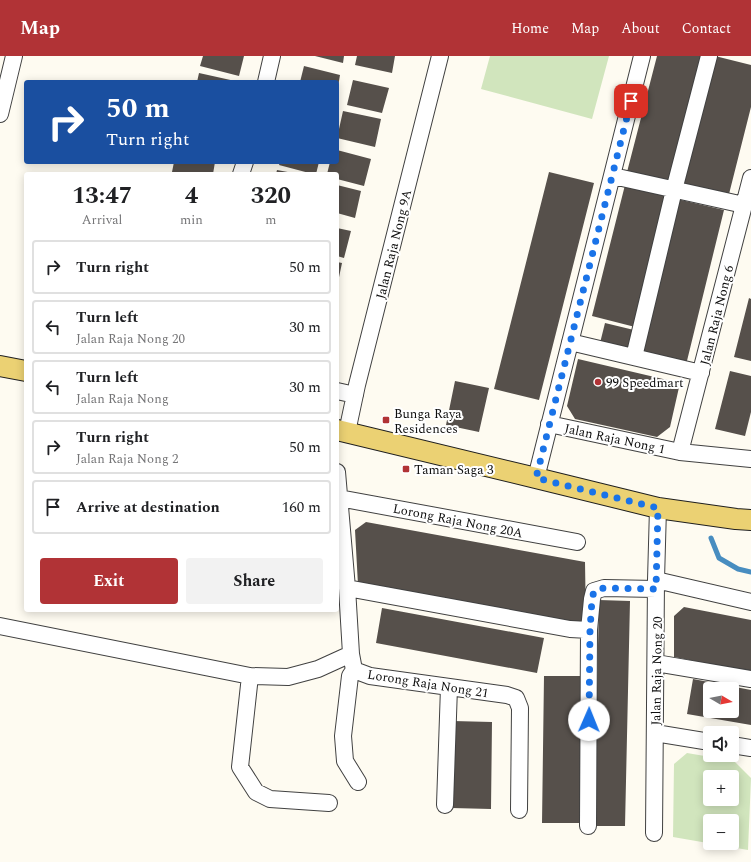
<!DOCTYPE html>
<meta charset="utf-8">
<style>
body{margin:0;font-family:Spectral,serif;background:#f2f2f2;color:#202124;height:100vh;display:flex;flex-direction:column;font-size:15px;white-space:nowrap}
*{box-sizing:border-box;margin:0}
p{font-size:13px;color:#757577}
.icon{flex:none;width:22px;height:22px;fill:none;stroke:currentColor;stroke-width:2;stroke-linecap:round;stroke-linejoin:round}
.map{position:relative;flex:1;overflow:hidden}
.details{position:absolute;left:24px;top:116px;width:315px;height:440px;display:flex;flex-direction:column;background:#fff;border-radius:4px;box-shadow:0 2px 10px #0003}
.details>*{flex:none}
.guide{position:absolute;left:24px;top:24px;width:315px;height:84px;border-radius:4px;box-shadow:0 2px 10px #0003;background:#1a4fa0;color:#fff;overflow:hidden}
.needle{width:26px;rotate:100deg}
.controls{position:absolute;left:703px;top:626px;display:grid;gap:8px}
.controls a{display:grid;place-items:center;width:36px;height:36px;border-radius:4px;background:#fff;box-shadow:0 2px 10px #0003;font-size:20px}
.pin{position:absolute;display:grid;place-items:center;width:34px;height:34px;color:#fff;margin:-17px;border-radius:8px;box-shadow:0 2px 6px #0006}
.me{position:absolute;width:44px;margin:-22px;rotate:1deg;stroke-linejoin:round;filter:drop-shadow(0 0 3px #0008)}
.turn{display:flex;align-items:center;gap:14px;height:84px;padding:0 16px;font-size:18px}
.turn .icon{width:52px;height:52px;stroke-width:2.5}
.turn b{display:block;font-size:28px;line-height:34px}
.eta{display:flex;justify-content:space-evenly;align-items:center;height:68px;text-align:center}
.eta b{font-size:24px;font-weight:700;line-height:28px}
.button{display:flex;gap:8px;margin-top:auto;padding:8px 16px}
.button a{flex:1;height:46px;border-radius:4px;background:#b13336;color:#fff;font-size:16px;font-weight:700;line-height:46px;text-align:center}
.button a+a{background:#f2f2f2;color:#202124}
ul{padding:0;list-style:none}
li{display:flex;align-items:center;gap:12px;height:54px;margin:0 8px 6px;padding:0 8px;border:2px solid #e0e0e0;border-radius:4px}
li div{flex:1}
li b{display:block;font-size:15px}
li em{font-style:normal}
header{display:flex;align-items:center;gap:24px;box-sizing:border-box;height:56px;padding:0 20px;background:#b13336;color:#fff}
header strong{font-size:19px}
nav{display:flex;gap:22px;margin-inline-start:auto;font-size:14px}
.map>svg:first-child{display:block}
</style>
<header>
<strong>Map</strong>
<nav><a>Home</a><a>Map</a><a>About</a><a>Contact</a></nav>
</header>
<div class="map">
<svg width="751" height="806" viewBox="0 0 751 806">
<rect width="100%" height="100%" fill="#fefbf1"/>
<path fill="#d1e5bd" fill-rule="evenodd" d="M 490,0 L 609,0 L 592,63 L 481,33 Z
M 687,697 L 734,705 L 751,722 L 748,794 L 673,781 L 674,708 ZM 710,721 L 732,721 L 732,743 L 710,743 ZM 710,765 L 732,765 L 732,787 L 710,787 Z"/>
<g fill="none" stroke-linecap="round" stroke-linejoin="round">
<path stroke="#488dc0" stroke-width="5" d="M 711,482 L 719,502 L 738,513 L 751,516"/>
</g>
<path fill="#56504b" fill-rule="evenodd" d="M 203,0 L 244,0 L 239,20 L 200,10 Z
M 315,0 L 344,0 L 343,7 Z
M 357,0 L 395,0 L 392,17 L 355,9 Z
M 657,0 L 707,0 L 675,128 L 627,116 Z
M 715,0 L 751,9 L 751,51 L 728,142 L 680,130 Z
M 304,10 L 340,19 L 338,31 L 337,26 L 300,26 Z
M 199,17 L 235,25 L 235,26 L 197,26 Z
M 353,24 L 389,32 L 382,57 L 347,49 Z
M 343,55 L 381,63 L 375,91 L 337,82 Z
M 337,94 L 371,103 L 364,130 L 337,123 L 337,118 L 327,118 L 330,106 L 337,106 Z
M 174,106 L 215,106 L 213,118 L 178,118 L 172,116 Z
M 280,106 L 319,106 L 316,118 L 313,118 L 279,109 Z
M 277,114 L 293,117 L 293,118 L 276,118 Z
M 549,116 L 594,127 L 539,344 L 494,333 Z
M 337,129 L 361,135 L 355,162 L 337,157 Z
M 625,129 L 672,140 L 639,272 L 592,260 Z
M 677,143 L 724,154 L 685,313 L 637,302 Z
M 337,172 L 351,175 L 344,202 L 337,200 Z
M 337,206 L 342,207 L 338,226 L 337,226 Z
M 749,242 L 751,243 L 751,305 L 734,301 Z
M 605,267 L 634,274 L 628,298 L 599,291 Z
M 578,303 L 680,327 L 670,371 L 657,381 L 575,363 L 567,350 Z
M 730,315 L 751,320 L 751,356 L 745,380 L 715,373 Z
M 455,325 L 489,332 L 479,376 L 446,369 Z
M 366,466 L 585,506 L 586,569 L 358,529 L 355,474 Z
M 599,544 L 630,545 L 625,770 L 594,770 Z
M 684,551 L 751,564 L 751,616 L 674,601 L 674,560 Z
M 382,552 L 544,582 L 537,617 L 376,587 Z
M 544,620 L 584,620 L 581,767 L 542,767 Z
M 693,623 L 751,634 L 751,669 L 687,658 ZM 710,633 L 732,633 L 732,655 L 710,655 Z
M 453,665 L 492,666 L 491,753 L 452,752 Z"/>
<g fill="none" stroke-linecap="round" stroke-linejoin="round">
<g stroke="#414141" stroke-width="18">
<path id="minor" d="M 266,26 L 272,0
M 0,58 L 14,0
M 241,118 L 245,106
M 613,120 L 744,149
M 570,286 L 701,317
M 634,301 L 674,134 L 709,0
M 337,335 L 355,339
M 549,368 L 680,396 L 751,403
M 347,376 L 357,329 L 440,0
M 680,396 L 751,122
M 337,416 L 347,532 L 351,598 L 354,614 L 370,620 L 507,639 L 516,642 L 520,652 L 519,754
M 536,422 L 642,0
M 339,442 L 577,486
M 656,524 L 751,546
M 347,532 L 570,573 L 589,574
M 0,570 L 250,620 L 288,621 L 318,613 L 351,598
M 656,607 L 751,623
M 354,614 L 350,620 L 343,680 L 345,705 L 358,726
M 250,620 L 240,711 L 256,736 L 270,743 L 329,747
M 655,677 L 710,686
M 732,689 L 751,692
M 445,749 L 449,631
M 588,770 L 589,574 L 592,543 L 594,535 L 604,532 L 656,533
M 654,777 L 656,524 L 658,452"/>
</g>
<g stroke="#1f1f1f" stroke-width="22">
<path id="major" d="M 0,310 L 26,315
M 337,374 L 536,422 L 658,452 L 736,463 L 751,464"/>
</g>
<use href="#minor" stroke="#fff" stroke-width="16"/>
<use href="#major" stroke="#ebd173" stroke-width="20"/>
</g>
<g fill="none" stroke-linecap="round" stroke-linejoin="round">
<path stroke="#1a73e8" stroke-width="7" stroke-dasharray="0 12.6" d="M 589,664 L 590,574 L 592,543 L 594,535 L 604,532 L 656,533 L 658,452 L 536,422 L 631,45"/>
</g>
<g fill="#b13336" stroke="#fff" stroke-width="1.5">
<circle cx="598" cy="326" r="4"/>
<rect x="382" y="360" width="8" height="8" rx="2"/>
<rect x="402" y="409" width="8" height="8" rx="2"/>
</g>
<g text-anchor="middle" stroke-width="4" stroke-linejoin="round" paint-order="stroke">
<g font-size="13" fill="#0e0e0e" stroke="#fff">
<text transform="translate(393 188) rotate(-76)" y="5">Jalan Raja Nong 9A</text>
<text transform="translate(716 259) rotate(-76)" y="5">Jalan Raja Nong 6</text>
<text transform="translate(615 382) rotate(12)" y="5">Jalan Raja Nong 1</text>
<text transform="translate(458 464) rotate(11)" y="5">Lorong Raja Nong 20A</text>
<text transform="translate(656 615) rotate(-89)" y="5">Jalan Raja Nong 20</text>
<text transform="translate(428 627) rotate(9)" y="5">Lorong Raja Nong 21</text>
</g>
<g font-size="13" fill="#0e0e0e" stroke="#fff" text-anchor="start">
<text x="606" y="331">99 Speedmart</text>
<text x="394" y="362">Bunga Raya<tspan x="394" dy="15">Residences</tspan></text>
<text x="414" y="418">Taman Saga 3</text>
</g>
</g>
</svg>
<div class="controls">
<a><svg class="needle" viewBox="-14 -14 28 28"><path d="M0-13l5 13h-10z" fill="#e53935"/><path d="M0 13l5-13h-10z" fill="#757577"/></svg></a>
<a><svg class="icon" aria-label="sound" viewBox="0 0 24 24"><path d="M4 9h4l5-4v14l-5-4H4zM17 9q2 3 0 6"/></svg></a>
<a>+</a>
<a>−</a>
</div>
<div class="pin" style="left:631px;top:45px;background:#d93025"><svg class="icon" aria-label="arrive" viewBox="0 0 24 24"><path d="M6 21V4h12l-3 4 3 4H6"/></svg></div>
<svg class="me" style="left:589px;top:664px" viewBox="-20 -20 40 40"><circle r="19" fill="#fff"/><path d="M0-13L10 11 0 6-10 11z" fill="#1a73e8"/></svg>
<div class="guide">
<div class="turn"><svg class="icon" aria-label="right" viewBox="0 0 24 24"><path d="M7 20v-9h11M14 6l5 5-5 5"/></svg><div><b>50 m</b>Turn right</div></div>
</div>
<section class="details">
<div class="eta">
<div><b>13:47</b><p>Arrival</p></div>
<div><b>4</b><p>min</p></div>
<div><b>320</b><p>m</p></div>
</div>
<ul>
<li><svg class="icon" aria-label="right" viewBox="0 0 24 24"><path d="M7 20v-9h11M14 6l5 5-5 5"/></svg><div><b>Turn right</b></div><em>50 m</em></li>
<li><svg class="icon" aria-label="left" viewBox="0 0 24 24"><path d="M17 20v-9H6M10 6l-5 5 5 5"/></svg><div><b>Turn left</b><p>Jalan Raja Nong 20</p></div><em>30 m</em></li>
<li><svg class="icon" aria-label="left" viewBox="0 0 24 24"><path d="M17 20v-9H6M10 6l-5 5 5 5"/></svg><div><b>Turn left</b><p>Jalan Raja Nong</p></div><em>30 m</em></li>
<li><svg class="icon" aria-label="right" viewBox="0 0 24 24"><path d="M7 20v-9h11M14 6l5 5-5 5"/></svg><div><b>Turn right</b><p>Jalan Raja Nong 2</p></div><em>50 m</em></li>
<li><svg class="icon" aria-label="arrive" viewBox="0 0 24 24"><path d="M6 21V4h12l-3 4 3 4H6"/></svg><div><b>Arrive at destination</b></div><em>160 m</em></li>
</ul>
<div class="button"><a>Exit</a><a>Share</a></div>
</section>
</div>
